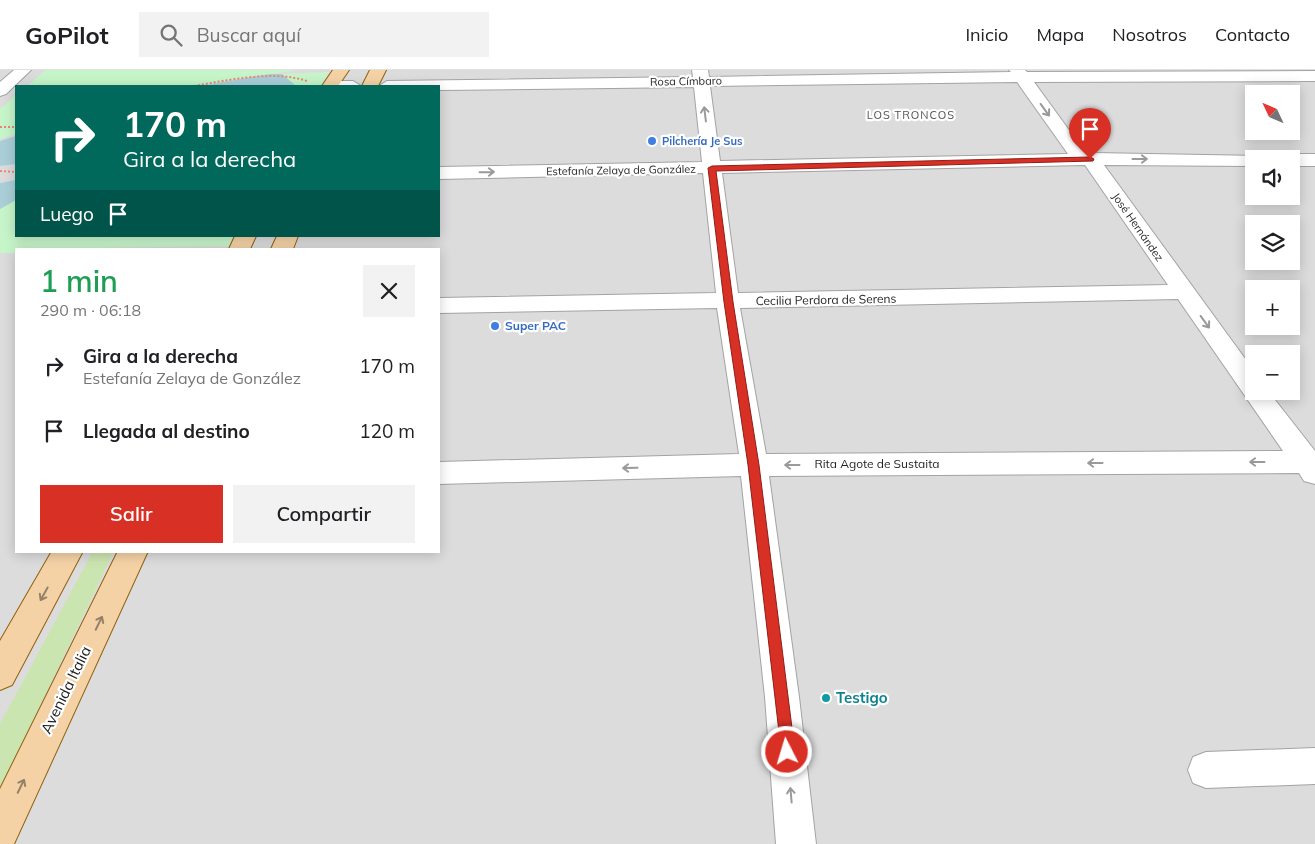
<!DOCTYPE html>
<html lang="es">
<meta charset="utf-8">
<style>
body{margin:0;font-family:Mulish,sans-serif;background:#f2f2f2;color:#202124;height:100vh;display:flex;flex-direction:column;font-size:19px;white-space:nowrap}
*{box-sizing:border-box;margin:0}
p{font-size:16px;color:#757577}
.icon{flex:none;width:28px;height:28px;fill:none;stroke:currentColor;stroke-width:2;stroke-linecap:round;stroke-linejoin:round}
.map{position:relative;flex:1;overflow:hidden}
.details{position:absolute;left:15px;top:178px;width:425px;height:305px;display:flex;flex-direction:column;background:#fff;border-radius:0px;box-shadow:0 2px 12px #0003}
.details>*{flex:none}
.hud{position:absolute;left:15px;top:15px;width:425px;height:152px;border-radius:0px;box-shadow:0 2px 12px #0003;background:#00695c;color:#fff;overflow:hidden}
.needle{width:32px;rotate:314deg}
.tools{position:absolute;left:1245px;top:15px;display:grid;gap:10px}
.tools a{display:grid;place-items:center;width:55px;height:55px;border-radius:0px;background:#fff;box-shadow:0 2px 12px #0003;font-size:25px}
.pin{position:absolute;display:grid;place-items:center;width:42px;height:42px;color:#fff;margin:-51px -21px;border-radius:50% 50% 50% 0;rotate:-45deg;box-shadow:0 0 5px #0007}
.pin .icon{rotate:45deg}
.me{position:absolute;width:55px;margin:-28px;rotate:355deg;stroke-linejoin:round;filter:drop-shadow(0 0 4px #0008)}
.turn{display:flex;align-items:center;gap:18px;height:105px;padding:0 25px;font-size:22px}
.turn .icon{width:65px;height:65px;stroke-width:2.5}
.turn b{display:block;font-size:35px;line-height:42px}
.then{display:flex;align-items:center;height:48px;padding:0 25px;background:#0003;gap:10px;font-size:19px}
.round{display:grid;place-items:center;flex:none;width:52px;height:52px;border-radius:0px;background:#f2f2f2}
.head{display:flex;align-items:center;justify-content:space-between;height:85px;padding:0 25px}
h1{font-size:30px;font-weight:600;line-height:38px;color:#1e9e55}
.action{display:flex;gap:10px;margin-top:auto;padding:10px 25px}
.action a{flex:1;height:58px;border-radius:0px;background:#d93025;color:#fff;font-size:20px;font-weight:600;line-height:58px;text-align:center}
.action a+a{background:#f2f2f2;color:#202124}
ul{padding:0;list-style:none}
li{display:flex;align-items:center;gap:15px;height:65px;padding:0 25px}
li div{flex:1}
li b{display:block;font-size:19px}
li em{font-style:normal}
header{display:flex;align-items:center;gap:30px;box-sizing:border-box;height:70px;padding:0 25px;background:#fff;border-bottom:1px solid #e0e0e0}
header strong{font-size:24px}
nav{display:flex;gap:28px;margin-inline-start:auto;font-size:18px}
.search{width:350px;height:45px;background:#f2f2f2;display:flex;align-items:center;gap:12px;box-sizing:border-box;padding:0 18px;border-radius:0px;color:#757577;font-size:19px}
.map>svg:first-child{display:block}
</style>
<header>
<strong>GoPilot</strong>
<div class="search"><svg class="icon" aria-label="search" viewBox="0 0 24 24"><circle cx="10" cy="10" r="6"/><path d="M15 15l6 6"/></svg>Buscar aquí</div>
<nav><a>Inicio</a><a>Mapa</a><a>Nosotros</a><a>Contacto</a></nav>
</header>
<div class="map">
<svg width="1315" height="774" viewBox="0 0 1315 774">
<rect width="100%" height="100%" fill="#efece6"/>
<path fill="#dddcdc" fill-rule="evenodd" d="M 0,0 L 1315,0 L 1315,774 L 0,774 ZM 16,16 L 439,16 L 439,166 L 16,166 ZM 1254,24 L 1291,24 L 1291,61 L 1254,61 ZM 1254,89 L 1291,89 L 1291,126 L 1254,126 ZM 1254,154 L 1291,154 L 1291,191 L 1254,191 ZM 16,179 L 439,179 L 439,481 L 16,481 ZM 1254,219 L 1291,219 L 1291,256 L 1254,256 ZM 1254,284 L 1291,284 L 1291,321 L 1254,321 Z"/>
<path fill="#cbe5b0" d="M 93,481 L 114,481 L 0,720 L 0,654 Z"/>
<path fill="#c7f5ca" d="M 46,0 L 296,0 L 198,16 L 27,16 Z
M 329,2 L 321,16 L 296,16 L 282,4 Z
M 16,25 L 16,64 L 0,69 L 0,39 Z
M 16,130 L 16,166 L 238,166 L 233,176 L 16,179 L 16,183 L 0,183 L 0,139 Z"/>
<path fill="#aacfd9" d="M 269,4 L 282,4 L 296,16 L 202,16 Z
M 16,66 L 16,94 L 0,96 L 0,71 Z
M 16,110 L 16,130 L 0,139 L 0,113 Z"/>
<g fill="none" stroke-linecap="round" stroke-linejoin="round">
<g stroke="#a3a3a3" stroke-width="2">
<path id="minor" d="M 14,0 L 31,0 L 6,24 L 0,26 L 0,12 Z
M 692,0 L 708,0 L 709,7 L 1011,2 L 1009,0 L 1025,0 L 1027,2 L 1315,1 L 1315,11 L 1034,12 L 1082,78 L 1093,83 L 1261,86 L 1262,89 L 1254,89 L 1254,96 L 1104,95 L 1254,301 L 1254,321 L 1268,321 L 1315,381 L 1315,414 L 1304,411 L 1299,403 L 769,406 L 799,627 L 816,774 L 776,774 L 765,627 L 741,406 L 439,414 L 439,392 L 739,384 L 717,238 L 439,243 L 439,228 L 716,223 L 703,103 L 439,109 L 439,97 L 702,92 L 694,17 L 439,20 L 439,16 L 379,16 L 387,11 L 693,7 ZM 1017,12 L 1068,84 L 720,91 L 710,16 ZM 1085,95 L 1168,215 L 738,223 L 722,103 ZM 1178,229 L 1283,381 L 766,384 L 740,238 Z
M 330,11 L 353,11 L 361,16 L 322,16 Z
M 1291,84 L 1315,84 L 1315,96 L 1291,96 L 1291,89 L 1283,89 Z
M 1315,678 L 1315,714 L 1206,718 L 1193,713 L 1188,700 L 1193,687 L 1206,682 Z"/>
</g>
<g stroke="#8f610c" stroke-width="2">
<path id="major" d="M 333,0 L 349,0 L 338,16 L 322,16 Z
M 370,0 L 386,0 L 378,16 L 362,16 Z
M 235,166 L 256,166 L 250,179 L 229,179 Z
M 277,166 L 298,166 L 293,179 L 271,179 Z
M 52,481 L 83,481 L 12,615 L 0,620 L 0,571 Z
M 118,481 L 148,481 L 14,774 L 0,774 L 0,719 Z"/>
</g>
<path stroke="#ef8277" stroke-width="2" stroke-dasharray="2 2" stroke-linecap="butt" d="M 194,16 C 229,10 274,0 307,11
M 0,57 L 16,57
M 0,101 L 16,102"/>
<use href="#minor" fill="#fff" fill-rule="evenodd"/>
<use href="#major" fill="#f5d2a6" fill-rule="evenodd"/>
</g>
<defs><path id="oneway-shaft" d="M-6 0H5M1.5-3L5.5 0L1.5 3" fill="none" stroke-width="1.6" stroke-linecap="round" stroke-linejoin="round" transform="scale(1.25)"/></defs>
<g stroke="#9a9a9a">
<use href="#oneway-shaft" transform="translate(1045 40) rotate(54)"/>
<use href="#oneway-shaft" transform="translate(705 44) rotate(-97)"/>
<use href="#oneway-shaft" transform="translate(1140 89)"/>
<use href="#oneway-shaft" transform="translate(487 102) rotate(-1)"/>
<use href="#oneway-shaft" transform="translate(1205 252) rotate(54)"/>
<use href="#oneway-shaft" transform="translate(1257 392) rotate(180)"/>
<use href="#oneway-shaft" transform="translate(1095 393) rotate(180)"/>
<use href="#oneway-shaft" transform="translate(792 395) rotate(180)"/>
<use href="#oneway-shaft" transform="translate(630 398) rotate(179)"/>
<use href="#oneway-shaft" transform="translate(791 725) rotate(-95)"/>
</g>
<g stroke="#958169">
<use href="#oneway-shaft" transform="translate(44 524) rotate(119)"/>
<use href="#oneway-shaft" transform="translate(99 553) rotate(-64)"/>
<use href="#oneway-shaft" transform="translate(21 716) rotate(-64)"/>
</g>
<path fill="#d93025" stroke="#8d1f18" d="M 1090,87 L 1094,89 L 1093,91 L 716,101 L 733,232 L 759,395 L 795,682 L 792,688 L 787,690 L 782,688 L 748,395 L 724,232 L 708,98 L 712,96 Z"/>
<g fill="#3f7fe0" stroke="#fff" stroke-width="2">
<circle cx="652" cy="71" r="5"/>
<circle cx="495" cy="256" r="5"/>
</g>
<circle fill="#0f9aa8" stroke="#fff" stroke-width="2" cx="826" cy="628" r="5"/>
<g text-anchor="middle" stroke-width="4.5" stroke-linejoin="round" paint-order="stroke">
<g font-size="11" fill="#1f1f1f" stroke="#fff">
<text transform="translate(686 11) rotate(-1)" y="4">Rosa Címbaro</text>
<text transform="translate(621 100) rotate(-1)" y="4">Estefanía Zelaya de González</text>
<text transform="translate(1138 157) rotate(55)" y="4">José Hernández</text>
</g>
<g font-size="11" letter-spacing="1" fill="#525252" stroke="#fff">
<text x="911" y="49">LOS TRONCOS</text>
</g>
<g font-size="11" font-weight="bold" fill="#366cbe" stroke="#fff" text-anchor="start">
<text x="662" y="75">Pilchería Je Sus</text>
</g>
<g font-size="12" fill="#1f1f1f" stroke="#fff">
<text transform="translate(826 230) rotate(-1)" y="4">Cecilia Perdora de Serens</text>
<text x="877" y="398">Rita Agote de Sustaita</text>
</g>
<g font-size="12" font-weight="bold" fill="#366cbe" stroke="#fff" text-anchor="start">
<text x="505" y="260">Super PAC</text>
</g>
<g font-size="15" fill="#1f1f1f" stroke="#fff">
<text transform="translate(66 620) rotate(-64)" y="5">Avenida Italia</text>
</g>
<g font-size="15" font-weight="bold" fill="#0d838f" stroke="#fff" text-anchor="start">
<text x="836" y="633">Testigo</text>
</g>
</g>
</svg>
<div class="tools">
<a><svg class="needle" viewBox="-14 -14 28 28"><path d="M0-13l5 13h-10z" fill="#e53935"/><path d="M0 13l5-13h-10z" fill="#757577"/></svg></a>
<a><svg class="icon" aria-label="sound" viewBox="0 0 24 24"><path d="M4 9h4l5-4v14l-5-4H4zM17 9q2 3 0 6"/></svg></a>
<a><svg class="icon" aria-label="layers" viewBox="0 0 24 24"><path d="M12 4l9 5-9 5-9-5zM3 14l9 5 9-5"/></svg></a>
<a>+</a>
<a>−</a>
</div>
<div class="pin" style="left:1090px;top:89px;background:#d93025"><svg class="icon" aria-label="arrive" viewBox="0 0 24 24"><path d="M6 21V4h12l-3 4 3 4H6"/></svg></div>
<svg class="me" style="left:787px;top:682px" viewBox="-20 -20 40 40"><circle r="17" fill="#d93025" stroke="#fff" stroke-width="3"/><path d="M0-11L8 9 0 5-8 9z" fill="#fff"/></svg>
<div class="hud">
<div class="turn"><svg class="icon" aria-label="right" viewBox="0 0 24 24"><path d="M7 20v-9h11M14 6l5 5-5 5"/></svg><div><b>170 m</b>Gira a la derecha</div></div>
<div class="then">Luego<svg class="icon" aria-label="arrive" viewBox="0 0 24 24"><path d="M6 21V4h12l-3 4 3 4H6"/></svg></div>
</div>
<section class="details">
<div class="head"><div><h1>1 min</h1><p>290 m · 06:18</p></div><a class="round"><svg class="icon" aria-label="close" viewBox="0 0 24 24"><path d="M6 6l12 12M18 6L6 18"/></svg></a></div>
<ul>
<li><svg class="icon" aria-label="right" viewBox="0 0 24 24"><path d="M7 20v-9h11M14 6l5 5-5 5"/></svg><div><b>Gira a la derecha</b><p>Estefanía Zelaya de González</p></div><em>170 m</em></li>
<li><svg class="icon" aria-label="arrive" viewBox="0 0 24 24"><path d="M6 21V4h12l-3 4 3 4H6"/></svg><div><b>Llegada al destino</b></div><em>120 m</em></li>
</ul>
<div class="action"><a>Salir</a><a>Compartir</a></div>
</section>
</div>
